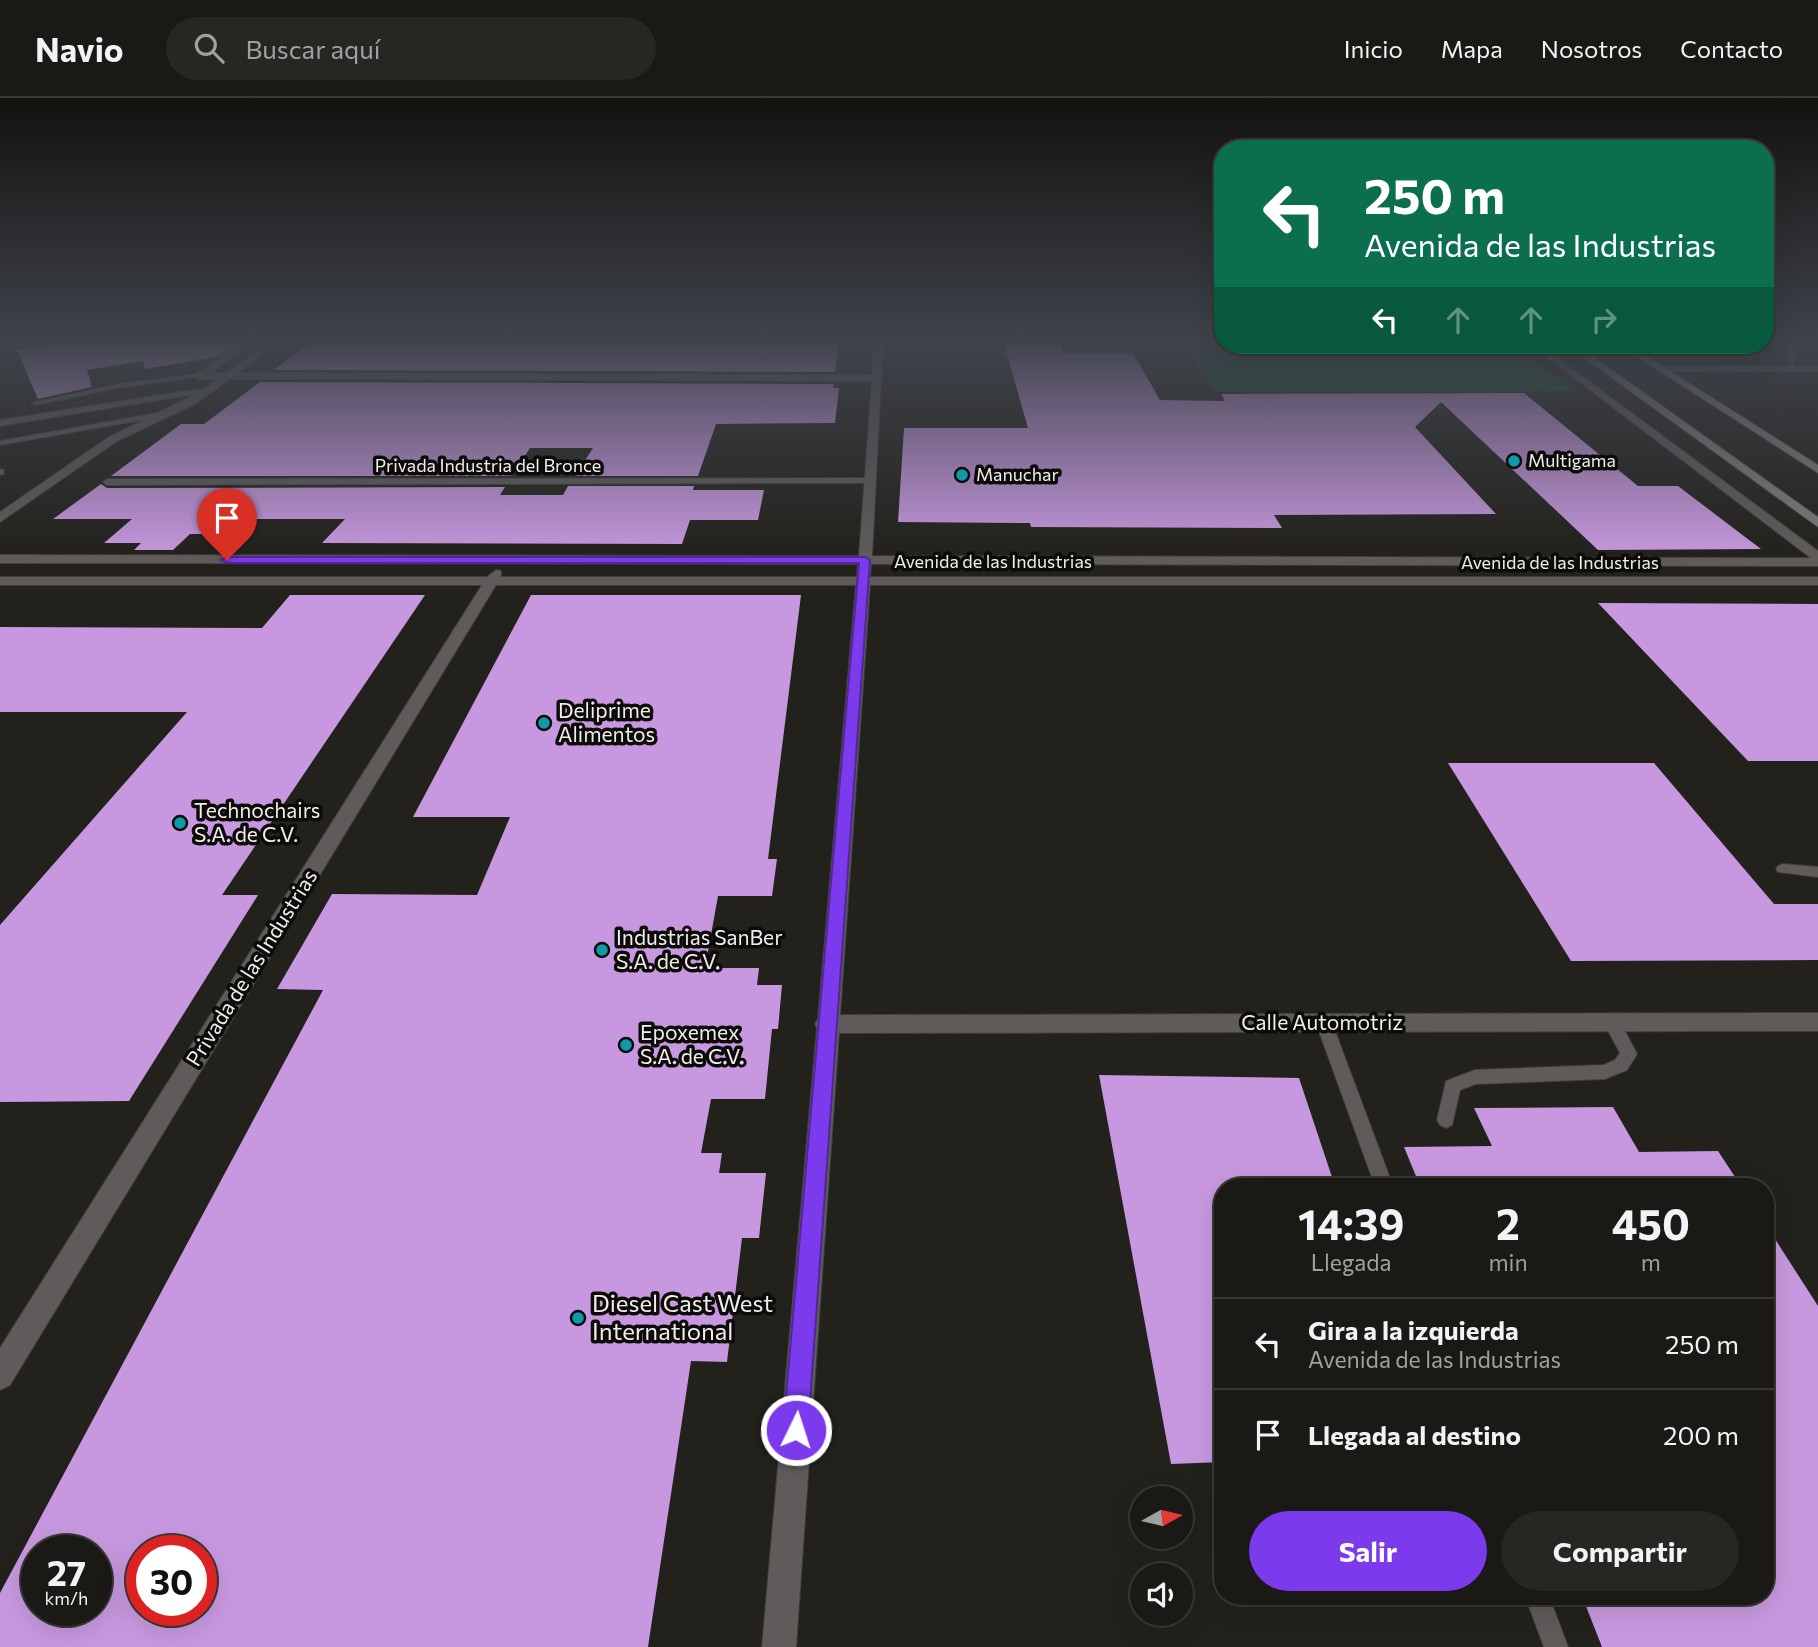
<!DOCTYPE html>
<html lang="es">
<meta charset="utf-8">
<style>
body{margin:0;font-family:Commissioner,sans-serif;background:#272622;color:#f1f3f6;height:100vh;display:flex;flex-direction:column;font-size:26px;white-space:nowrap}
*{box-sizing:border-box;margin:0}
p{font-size:23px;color:#9fa0a0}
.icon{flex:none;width:38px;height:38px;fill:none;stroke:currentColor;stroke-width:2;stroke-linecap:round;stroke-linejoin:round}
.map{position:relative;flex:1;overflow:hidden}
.details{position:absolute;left:1214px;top:1080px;width:560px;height:427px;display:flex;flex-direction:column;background:#1a1915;border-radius:28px;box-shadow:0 7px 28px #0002,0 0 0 2px #383834}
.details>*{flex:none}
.top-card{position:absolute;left:1214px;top:42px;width:560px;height:214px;border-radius:28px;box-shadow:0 7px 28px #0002,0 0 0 2px #383834;background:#0b6e4f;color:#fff;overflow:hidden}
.needle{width:46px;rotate:82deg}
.buttons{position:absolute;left:1130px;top:1388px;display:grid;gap:14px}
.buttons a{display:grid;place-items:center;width:63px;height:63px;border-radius:50%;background:#1a1915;box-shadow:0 7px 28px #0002,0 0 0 2px #383834;font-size:35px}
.speed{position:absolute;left:21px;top:1437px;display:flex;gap:14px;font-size:35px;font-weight:700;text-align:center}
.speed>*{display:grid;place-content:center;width:91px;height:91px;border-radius:50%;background:#1a1915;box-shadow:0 7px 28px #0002,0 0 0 2px #383834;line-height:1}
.speed small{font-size:18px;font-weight:400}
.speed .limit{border:10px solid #d22;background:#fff;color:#111}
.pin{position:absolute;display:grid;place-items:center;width:60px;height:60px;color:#fff;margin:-72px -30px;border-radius:50% 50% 50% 0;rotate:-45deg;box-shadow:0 0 7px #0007}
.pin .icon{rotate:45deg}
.me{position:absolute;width:77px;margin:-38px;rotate:4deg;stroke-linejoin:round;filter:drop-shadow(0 0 5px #0008)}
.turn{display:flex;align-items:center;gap:24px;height:147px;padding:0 35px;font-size:32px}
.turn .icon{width:91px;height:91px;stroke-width:2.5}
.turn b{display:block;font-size:49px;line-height:60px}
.lanes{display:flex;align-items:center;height:66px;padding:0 35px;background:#0003;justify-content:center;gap:35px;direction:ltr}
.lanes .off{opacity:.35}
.eta{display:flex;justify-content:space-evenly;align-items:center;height:119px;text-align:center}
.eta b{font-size:42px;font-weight:700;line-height:49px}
.primary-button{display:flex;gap:14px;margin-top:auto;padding:14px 35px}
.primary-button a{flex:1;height:80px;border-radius:42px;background:#7c3aed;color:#fff;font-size:28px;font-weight:700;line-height:80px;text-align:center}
.primary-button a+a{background:#272622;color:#f1f3f6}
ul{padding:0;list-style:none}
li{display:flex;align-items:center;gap:21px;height:91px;padding:0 35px;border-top:2px solid #383834}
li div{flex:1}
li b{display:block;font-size:26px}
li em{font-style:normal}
header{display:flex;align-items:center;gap:42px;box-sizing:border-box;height:98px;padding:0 35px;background:#1a1915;border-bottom:2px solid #383834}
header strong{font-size:33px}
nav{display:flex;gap:38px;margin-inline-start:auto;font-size:24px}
.search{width:490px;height:63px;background:#272622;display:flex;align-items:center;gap:18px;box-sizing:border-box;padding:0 24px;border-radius:38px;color:#9fa0a0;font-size:26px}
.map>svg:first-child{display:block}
</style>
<header>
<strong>Navio</strong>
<div class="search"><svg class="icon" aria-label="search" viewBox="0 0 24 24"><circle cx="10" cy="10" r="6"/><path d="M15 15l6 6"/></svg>Buscar aquí</div>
<nav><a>Inicio</a><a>Mapa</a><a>Nosotros</a><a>Contacto</a></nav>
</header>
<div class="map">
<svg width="1818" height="1549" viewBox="0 0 1818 1549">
<rect width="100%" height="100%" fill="#23211c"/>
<path fill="#124d2d" d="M 1183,242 L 1223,242 L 1223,247 L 1514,247 L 1574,293 L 1214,294 Z"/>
<path fill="#c798df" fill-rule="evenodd" d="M 79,242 L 238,242 L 238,244 L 217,259 L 145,271 L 143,263 L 87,272 L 92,289 L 38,301 L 17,252 Z
M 313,242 L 840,242 L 835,274 L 274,272 Z
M 1004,246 L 1060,246 L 1063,255 L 1133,255 L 1160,302 L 1225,303 L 1221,296 L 1524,295 L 1638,388 L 1678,388 L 1761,451 L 1598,452 L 1441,304 L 1415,329 L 1496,416 L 1274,417 L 1282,430 L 1031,429 L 1030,425 L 898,424 L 904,330 L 1028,330 Z
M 260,284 L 834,286 L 833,290 L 839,290 L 835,325 L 716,326 L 698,378 L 575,378 L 593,350 L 530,350 L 512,378 L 111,378 L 181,326 L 204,326 Z
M 101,386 L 107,390 L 505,389 L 500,397 L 563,397 L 568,388 L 694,388 L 693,392 L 764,392 L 758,422 L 690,422 L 682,446 L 322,445 L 345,421 L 221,421 L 206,436 L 190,436 L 173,452 L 134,452 L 141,445 L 104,445 L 132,421 L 53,421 Z
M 290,497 L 425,497 L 222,797 L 258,797 L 129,1003 L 0,1004 L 0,827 L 187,614 L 0,614 L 0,529 L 262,530 Z
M 531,497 L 801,497 L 768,761 L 777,761 L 772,798 L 718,798 L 705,870 L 759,870 L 757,887 L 782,887 L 778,931 L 772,931 L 765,1001 L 711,1001 L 701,1055 L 722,1055 L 719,1075 L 766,1075 L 759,1140 L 742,1140 L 727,1264 L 691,1263 L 648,1549 L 0,1549 L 0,1495 L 323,892 L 277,891 L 332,796 L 477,797 L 510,719 L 413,719 ZM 37,1452 L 96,1452 L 96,1512 L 37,1512 ZM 142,1452 L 201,1452 L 201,1512 L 142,1512 Z
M 1598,505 L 1818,506 L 1818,663 L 1748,663 Z
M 1448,665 L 1654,665 L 1774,806 L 1818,806 L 1818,862 L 1571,863 Z
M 1099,977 L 1299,980 L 1335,1088 L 1223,1088 L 1223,1364 L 1171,1366 Z
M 1613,1009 L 1639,1054 L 1718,1053 L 1741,1088 L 1420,1088 L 1404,1049 L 1492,1048 L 1474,1010 Z
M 1766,1127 L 1818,1208 L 1818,1549 L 1602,1549 L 1582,1498 L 1766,1498 Z"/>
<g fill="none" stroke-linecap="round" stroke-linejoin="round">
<g stroke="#403e39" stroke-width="2">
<path id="service" d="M 1787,242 L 1793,242 L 1796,252 L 1792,262 L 1796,272 L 1792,272 L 1786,262 L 1790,252 Z
M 199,276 L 201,279 L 123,289 L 35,307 L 31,305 L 123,285 Z
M 173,312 L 177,314 L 176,316 L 0,347 L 0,343 Z
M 0,371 L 4,372 L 4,376 L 0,377 Z
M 870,380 L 874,383 L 873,385 L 107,387 L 103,384 L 107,381 Z
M 1783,766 L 1818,769 L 1818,779 L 1778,774 L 1776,771 L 1778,768 Z
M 1324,919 L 1330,920 L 1332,925 L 1393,1088 L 1375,1088 L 1316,925 L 1318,920 Z
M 1612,919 L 1618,920 L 1637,956 L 1627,972 L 1605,981 L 1476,986 L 1460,992 L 1452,1027 L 1446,1030 L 1440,1027 L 1437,1022 L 1446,983 L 1475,972 L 1604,967 L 1615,962 L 1620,955 L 1604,925 L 1606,920 Z
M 1525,1498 L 1549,1498 L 1568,1549 L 1544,1549 Z"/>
</g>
<g stroke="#403e39" stroke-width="2">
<path id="minor" d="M 0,242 L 17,242 L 0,247 Z
M 246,242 L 255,242 L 211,275 L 226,275 L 274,242 L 283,242 L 238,275 L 872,277 L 875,242 L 883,242 L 872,458 L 1811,460 L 1531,247 L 1540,247 L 1818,453 L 1818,468 L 871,466 L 870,479 L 1818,479 L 1818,487 L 870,487 L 840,917 L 1818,915 L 1818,933 L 839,935 L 796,1549 L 762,1549 L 817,930 L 815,926 L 818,921 L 856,487 L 496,487 L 10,1287 L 0,1292 L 0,1250 L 482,487 L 0,487 L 0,479 L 487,479 L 496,472 L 501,473 L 501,479 L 857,479 L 858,466 L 0,465 L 0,457 L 859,458 L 872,283 L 230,281 L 195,306 L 117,343 L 0,424 L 0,414 L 109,339 L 196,296 L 0,328 L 0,322 L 205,290 L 217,281 L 199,282 L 194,279 L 196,276 Z
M 1657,268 L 1818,268 L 1818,274 L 1660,273 L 1655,270 Z"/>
</g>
<g stroke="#403e39" stroke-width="2">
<path id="secondary" d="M 1566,247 L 1577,247 L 1818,419 L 1818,429 L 1572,251 L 1556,262 L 1550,262 L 1550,258 Z
M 1619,247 L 1629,247 L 1818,367 L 1818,375 Z"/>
</g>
<use href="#service" fill="#5f5b5b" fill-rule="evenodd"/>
<use href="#minor" fill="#5f5b5b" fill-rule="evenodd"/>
<use href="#secondary" fill="#817c7b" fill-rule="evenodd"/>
</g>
<linearGradient id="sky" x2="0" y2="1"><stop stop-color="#13120f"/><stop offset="0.53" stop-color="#3f434b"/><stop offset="1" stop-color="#3f434b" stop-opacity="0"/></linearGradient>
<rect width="1818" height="459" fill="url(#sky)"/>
<path fill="#7c3aed" stroke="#51269a" stroke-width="2" d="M 865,459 L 870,462 L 808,1332 L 805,1341 L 796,1345 L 787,1341 L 783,1332 L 859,465 L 227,465 L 221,462 L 227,459 Z"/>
<g fill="#0f9aa8" stroke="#0c0b09" stroke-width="2.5">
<circle cx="1514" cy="363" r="7"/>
<circle cx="962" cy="377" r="7"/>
<circle cx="544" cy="625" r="7"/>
<circle cx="180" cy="725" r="7"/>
<circle cx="602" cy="852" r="7"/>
<circle cx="626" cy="947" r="7"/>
<circle cx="578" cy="1220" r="7"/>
</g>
<g text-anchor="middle" stroke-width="7" stroke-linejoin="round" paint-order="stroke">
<g font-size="18" fill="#efeeeb" stroke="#0c0b09" text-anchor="start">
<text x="1528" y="369">Multigama</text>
<text x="976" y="383">Manuchar</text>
</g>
<g font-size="18" fill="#efeeeb" stroke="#0c0b09">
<text x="488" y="374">Privada Industria del Bronce</text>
<text x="993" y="470">Avenida de las Industrias</text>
<text x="1560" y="471">Avenida de las Industrias</text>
</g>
<g font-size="21" fill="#efeeeb" stroke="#0c0b09" text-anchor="start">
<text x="558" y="620">Deliprime<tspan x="558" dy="24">Alimentos</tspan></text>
<text x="194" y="720">Technochairs<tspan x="194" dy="24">S.A. de C.V.</tspan></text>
<text x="616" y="847">Industrias SanBer<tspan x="616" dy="24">S.A. de C.V.</tspan></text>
<text x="640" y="942">Epoxemex<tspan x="640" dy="24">S.A. de C.V.</tspan></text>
</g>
<g font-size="21" fill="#efeeeb" stroke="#0c0b09">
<text transform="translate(252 870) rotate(-58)" y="7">Privada de las Industrias</text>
<text x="1322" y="932">Calle Automotriz</text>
</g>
<g font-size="24" fill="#efeeeb" stroke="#0c0b09" text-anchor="start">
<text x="592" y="1214">Diesel Cast West<tspan x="592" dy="28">International</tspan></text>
</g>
</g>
</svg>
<div class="buttons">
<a><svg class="needle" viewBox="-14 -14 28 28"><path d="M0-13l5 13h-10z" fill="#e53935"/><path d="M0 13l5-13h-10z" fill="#9fa0a0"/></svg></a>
<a><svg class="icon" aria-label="sound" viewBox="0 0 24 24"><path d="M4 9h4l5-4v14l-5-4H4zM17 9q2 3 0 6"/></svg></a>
</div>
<div class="speed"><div>27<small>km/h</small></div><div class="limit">30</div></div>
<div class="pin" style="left:227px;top:462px;background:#d93025"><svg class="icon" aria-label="arrive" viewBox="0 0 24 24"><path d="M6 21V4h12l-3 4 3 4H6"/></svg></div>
<svg class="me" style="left:796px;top:1332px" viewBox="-20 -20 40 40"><circle r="17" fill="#7c3aed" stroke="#fff" stroke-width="3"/><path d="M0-11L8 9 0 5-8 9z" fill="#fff"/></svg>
<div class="top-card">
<div class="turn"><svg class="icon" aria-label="left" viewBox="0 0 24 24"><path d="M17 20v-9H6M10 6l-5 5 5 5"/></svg><div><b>250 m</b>Avenida de las Industrias</div></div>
<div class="lanes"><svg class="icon" aria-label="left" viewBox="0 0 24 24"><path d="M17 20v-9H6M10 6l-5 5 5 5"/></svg><svg class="icon off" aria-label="ahead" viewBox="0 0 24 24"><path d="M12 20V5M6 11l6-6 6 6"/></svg><svg class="icon off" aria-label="ahead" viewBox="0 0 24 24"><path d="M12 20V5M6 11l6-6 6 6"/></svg><svg class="icon off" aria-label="right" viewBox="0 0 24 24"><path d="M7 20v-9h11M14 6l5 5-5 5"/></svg></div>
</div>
<section class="details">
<div class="eta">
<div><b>14:39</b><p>Llegada</p></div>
<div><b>2</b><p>min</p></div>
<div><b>450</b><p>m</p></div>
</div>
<ul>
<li><svg class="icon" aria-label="left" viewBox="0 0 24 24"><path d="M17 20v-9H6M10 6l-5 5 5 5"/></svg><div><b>Gira a la izquierda</b><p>Avenida de las Industrias</p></div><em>250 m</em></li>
<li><svg class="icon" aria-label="arrive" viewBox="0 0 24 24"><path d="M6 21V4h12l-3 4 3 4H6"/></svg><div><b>Llegada al destino</b></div><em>200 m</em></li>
</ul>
<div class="primary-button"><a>Salir</a><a>Compartir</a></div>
</section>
</div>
